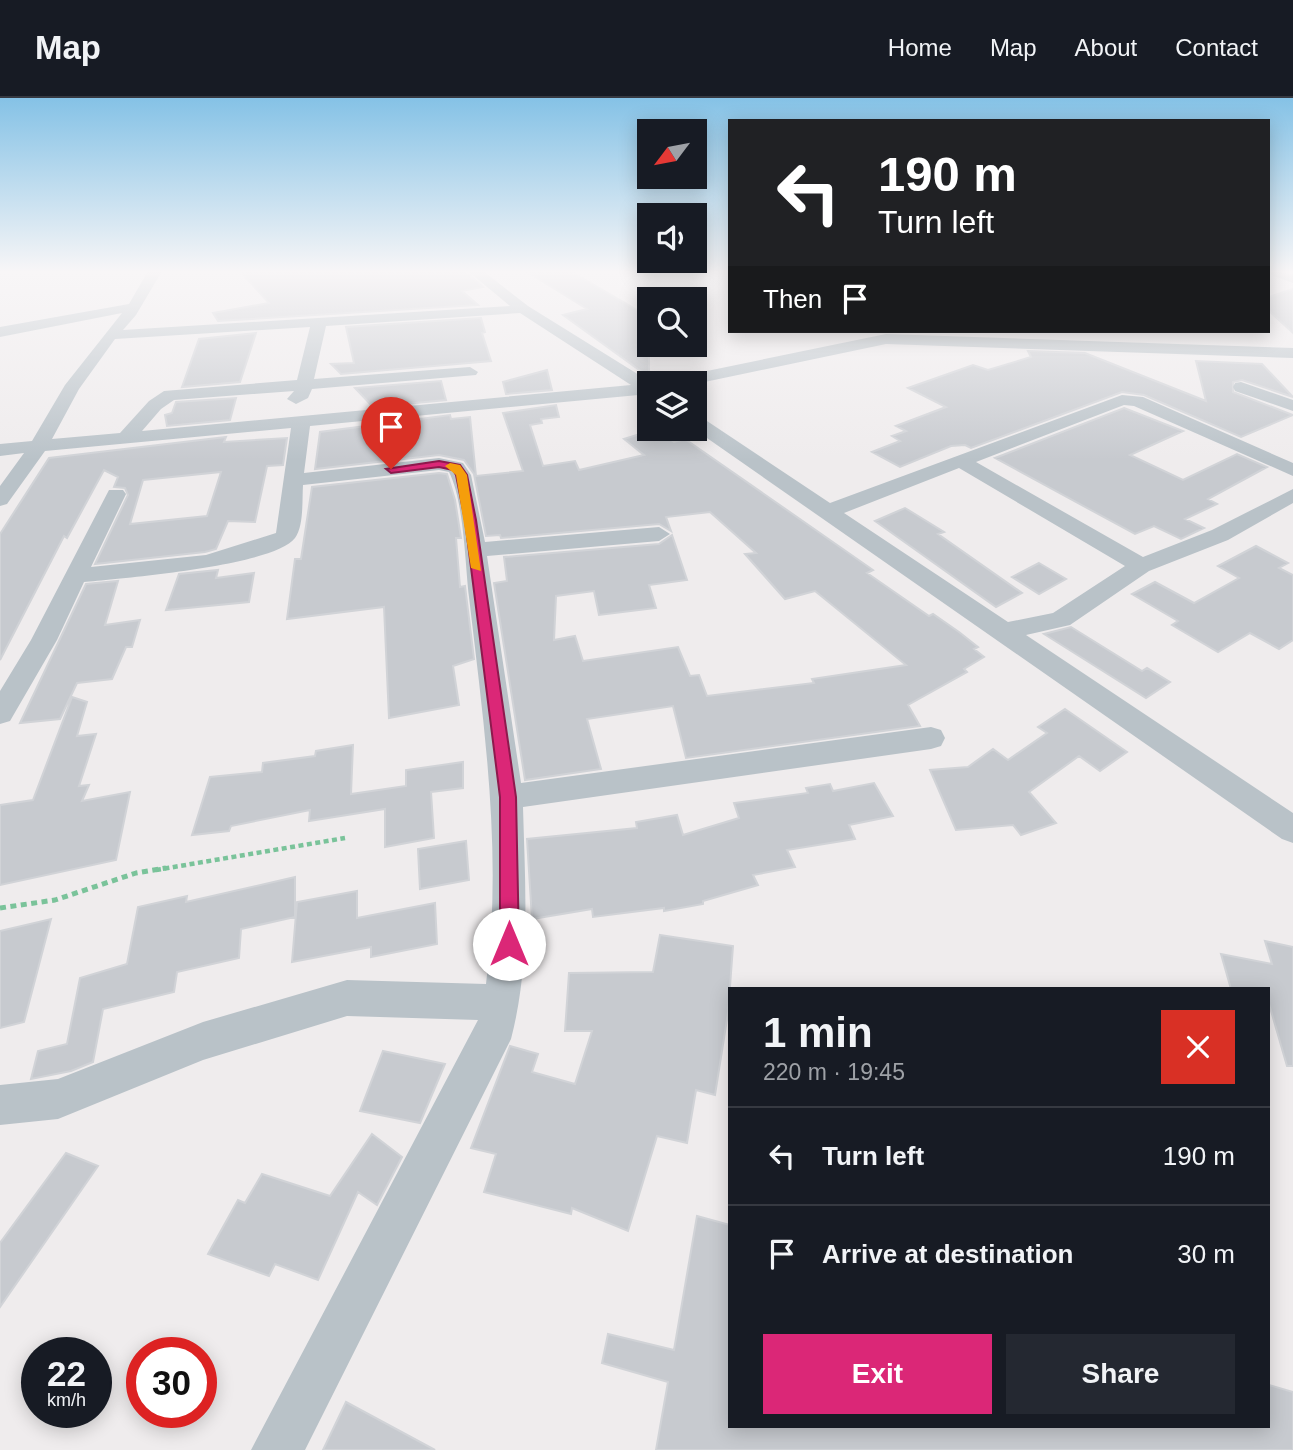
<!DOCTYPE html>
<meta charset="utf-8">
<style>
body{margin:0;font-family:Arial,sans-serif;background:#242831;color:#f1f3f6;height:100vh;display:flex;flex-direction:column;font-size:26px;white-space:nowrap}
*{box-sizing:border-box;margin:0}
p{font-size:23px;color:#9ea1a6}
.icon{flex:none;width:38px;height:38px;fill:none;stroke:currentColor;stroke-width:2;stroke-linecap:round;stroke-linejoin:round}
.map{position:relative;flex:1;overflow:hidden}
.details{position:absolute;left:728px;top:889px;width:542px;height:441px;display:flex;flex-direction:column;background:#171b24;border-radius:0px;box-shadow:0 4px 18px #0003}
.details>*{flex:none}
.hud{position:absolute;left:728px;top:21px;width:542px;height:214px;border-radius:0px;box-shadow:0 4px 18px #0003;background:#202124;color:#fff;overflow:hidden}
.needle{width:46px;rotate:238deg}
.fabs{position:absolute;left:637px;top:21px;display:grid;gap:14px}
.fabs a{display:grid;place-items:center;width:70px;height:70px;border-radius:0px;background:#171b24;box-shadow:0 4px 18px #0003;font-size:35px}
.speed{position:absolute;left:21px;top:1239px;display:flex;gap:14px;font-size:35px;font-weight:700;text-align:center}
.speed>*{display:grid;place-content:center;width:91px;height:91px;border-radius:50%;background:#171b24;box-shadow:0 4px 18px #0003;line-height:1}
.speed small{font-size:18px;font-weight:400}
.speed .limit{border:10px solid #d22;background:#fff;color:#111}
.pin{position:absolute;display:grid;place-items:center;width:60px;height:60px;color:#fff;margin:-72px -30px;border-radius:50% 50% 50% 0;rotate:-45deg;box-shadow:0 0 7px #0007}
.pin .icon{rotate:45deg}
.me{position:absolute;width:77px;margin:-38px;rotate:0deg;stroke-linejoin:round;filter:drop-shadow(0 0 5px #0008)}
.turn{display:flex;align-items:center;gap:24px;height:147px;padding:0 35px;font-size:32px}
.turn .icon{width:91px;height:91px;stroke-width:2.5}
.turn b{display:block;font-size:49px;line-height:60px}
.then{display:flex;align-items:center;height:66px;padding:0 35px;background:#0003;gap:14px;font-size:26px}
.round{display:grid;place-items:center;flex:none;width:74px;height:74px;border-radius:0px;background:#242831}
.overview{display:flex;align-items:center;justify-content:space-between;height:119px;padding:0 35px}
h1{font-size:42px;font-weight:700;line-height:52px}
.action{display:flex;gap:14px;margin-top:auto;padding:14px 35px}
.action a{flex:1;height:80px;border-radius:0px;background:#db2777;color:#fff;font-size:28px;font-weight:700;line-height:80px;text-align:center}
.action a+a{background:#242831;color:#f1f3f6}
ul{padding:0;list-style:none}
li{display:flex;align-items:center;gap:21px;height:98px;padding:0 35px;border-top:2px solid #363941}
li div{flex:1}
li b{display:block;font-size:26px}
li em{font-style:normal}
header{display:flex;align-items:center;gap:42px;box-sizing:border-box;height:98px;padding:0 35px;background:#171b24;border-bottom:2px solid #363941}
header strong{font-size:33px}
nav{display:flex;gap:38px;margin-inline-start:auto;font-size:24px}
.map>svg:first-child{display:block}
</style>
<header>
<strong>Map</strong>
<nav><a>Home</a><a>Map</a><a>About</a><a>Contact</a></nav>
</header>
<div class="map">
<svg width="1293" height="1352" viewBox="0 0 1293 1352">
<rect width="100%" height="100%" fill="#efeced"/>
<path fill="#c7cacf" stroke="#d1d3d7" stroke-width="2" fill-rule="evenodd" d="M 240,173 L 465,173 L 483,189 L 462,193 L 478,207 L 218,223 L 213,215 L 269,205 Z
M 526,173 L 570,173 L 649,219 L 649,279 L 563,217 L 587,211 Z
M 1293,191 L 1293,235 L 1269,213 L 1269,199 Z
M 481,220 L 485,234 L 482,235 L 491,263 L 341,276 L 331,266 L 354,265 L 346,229 Z
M 256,235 L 240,284 L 182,289 L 199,241 Z
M 1028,253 L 1085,255 L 1206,303 L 1196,263 L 1262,266 L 1293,299 L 1242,282 L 1233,284 L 1233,294 L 1293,317 L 1241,339 L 1144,297 L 1122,294 L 971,350 L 965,347 L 951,348 L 900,369 L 872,354 L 900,343 L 892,338 L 906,333 L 896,328 L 946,309 L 908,290 L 973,267 L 988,272 L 1031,259 Z
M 547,272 L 552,292 L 506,296 L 503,284 Z
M 441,283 L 446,302 L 373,309 L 355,290 Z
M 236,300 L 230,322 L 167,328 L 165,317 L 172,315 L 176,304 Z
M 556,307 L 559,319 L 541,321 L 542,325 L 530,327 L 543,368 L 575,363 L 579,372 L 644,357 L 624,341 L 656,331 L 674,344 L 685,341 L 873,472 L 867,475 L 929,518 L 933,516 L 959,534 L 978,549 L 974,551 L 984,559 L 964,571 L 967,574 L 908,607 L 920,628 L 686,660 L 673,608 L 587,621 L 601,671 L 525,682 L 494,485 L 507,483 L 504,459 L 659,446 L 672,437 L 687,482 L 649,487 L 656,510 L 599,517 L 594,493 L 556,498 L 554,542 L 575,538 L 583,563 L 678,549 L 690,578 L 699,577 L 707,598 L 814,585 L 812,581 L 906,567 L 815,493 L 785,501 L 745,456 L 756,455 L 710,414 L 666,419 L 671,433 L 659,426 L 501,440 L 500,437 L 486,438 L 474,376 L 464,362 L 439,357 L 315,371 L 320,334 L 450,317 L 451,321 L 470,319 L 476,378 L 523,373 L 503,315 Z
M 1124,310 L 1183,333 L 1130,357 L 1183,382 L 1237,356 L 1267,369 L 1208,401 L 1217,406 L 1185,421 L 1204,430 L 1181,441 L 1154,428 L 1135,436 L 995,360 Z
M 226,339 L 224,344 L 287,340 L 283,367 L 267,368 L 255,424 L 228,423 L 216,451 L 205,454 L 95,466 L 128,397 L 125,390 L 114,389 L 118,379 L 104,372 L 67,440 L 64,438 L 0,562 L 0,436 L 49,360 ZM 221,374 L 207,418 L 130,426 L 143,382 Z
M 439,375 L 447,376 L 455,402 L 461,440 L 456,440 L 460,489 L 465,488 L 474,561 L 453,568 L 459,607 L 389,620 L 384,509 L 287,521 L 295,461 L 301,461 L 312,389 Z
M 905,410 L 944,434 L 938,436 L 1022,495 L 996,509 L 875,423 Z
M 1256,448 L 1288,465 L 1279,470 L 1293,477 L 1293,542 L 1279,551 L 1250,535 L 1218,554 L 1172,527 L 1178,523 L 1132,496 L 1155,484 L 1194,505 L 1239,480 L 1218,468 Z
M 1039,465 L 1066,481 L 1039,496 L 1012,479 Z
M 218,472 L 216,480 L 254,475 L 249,504 L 166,512 L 179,476 Z
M 118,483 L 105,527 L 140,522 L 132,549 L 126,549 L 112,581 L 77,585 L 60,621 L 20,625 L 86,486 Z
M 1071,529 L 1142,573 L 1147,570 L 1170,584 L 1146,600 L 1044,536 Z
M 72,599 L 87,604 L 77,638 L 96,636 L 79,688 L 89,687 L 82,703 L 130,694 L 116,762 L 0,787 L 0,707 L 33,702 Z
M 1065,611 L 1127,654 L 1100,673 L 1079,658 L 1029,694 L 1056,725 L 1021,737 L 1013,727 L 956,732 L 930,672 L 968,669 L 993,651 L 1008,662 L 1047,635 L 1038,629 Z
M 353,647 L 351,696 L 406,688 L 406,672 L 463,664 L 463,690 L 431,694 L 434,740 L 385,749 L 385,711 L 309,723 L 310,712 L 231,728 L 229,733 L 192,737 L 210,679 L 262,674 L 263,665 L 315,658 L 316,653 Z
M 874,685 L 893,718 L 849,727 L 855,741 L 787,752 L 795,769 L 753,777 L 758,787 L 703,803 L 703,806 L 664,813 L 664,810 L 593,819 L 592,811 L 532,821 L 527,741 L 637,730 L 636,724 L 677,717 L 683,737 L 739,720 L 734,705 L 808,695 L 806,690 L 830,686 L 833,693 Z
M 466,743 L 469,782 L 420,791 L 418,751 Z
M 295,779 L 295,819 L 241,831 L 239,860 L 177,874 L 174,894 L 103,911 L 93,964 L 71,973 L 31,981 L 38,953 L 67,946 L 80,880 L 127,866 L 138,809 L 187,798 L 186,804 Z
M 357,793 L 357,820 L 435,805 L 437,846 L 371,859 L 371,849 L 292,864 L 297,804 Z
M 51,821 L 24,924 L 0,930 L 0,833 Z
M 660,837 L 733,848 L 728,915 L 715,997 L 696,992 L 687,1045 L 657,1038 L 628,1133 L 572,1110 L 571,1116 L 484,1094 L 496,1056 L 471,1050 L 510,948 L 538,956 L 532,974 L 575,986 L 592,933 L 565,933 L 569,875 L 653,874 Z
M 1265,843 L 1293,849 L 1293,968 L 1287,968 L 1269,906 L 1269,891 L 1231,891 L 1221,856 L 1272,866 Z
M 383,953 L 445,966 L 420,1025 L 360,1013 Z
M 372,1036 L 402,1059 L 377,1107 L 358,1094 L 318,1182 L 275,1166 L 269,1178 L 208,1156 L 238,1102 L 245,1105 L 262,1076 L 330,1098 Z
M 66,1055 L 98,1068 L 0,1209 L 0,1145 Z
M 697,1118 L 730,1127 L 730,1328 L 1269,1328 L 1269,1287 L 1293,1294 L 1293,1352 L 656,1352 L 668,1284 L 602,1265 L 608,1236 L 674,1252 Z
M 346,1304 L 435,1352 L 323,1352 Z"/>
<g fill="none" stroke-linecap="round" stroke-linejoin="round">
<path stroke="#7ac39a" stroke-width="4.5" stroke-dasharray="5 3.5" stroke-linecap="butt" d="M 156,772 L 345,740"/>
<path stroke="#7ac39a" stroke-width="5" stroke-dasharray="6 4.5" stroke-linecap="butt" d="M 0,810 L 55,802 L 136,775 L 166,770"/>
<path fill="#b9c2c8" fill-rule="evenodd" d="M 148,173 L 162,173 L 136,217 L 123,232 L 510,208 L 468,173 L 483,173 L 528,208 L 652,285 L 649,296 L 310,328 L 304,375 L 439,360 L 463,365 L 471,377 L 485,444 L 659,429 L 670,436 L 659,443 L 487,458 L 521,685 L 931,629 L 941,632 L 945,640 L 941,648 L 931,651 L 523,709 C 525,787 531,864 511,941 L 305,1352 L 251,1352 L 478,922 L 347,918 L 203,962 L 58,1021 L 0,1027 L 0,987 L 58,981 L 203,924 L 347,882 L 486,886 C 503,757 484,628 469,499 C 465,465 464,403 449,374 L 439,372 L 303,387 C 302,402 304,428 295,440 C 274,468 123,480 84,484 L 57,542 L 10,623 L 0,626 L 0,593 L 31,542 L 109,392 L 123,392 L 126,396 L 91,469 L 206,457 L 276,435 L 291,330 L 45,353 L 7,406 L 0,408 L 0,388 L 24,355 L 0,358 L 0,346 L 32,343 L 65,287 L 122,215 L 0,239 L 0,229 L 129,206 ZM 520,215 L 631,287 L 142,333 L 161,311 L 174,302 L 294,293 L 287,301 L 296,306 L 308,300 L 312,291 L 476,277 L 478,274 L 470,269 L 314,281 L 326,228 ZM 310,229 L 297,282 L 164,293 L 149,303 L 120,335 L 52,341 L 79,291 L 115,241 Z
M 1269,173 L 1293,176 L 1293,185 L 1269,176 Z
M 886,236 L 1293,250 L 1293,260 L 886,246 L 695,286 L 665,285 L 673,280 Z
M 1241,284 L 1293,302 L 1293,313 L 1235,293 L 1233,289 L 1235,285 Z
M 1122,297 L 1143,299 L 1293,365 L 1293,378 L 1134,308 L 1124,307 L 976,364 L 1143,459 L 1212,432 L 1293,391 L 1293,405 L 1228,442 L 1149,473 L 1070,527 L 1026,537 L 1293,715 L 1293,745 L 1282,741 L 694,331 L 695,318 L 701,319 L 830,405 ZM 959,370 L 1125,468 L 1053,515 L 1008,524 L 844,415 Z"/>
</g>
<linearGradient id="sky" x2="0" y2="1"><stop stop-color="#85c2e6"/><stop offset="0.48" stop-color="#f8f6f7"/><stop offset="1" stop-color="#f8f6f7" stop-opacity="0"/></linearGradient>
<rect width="1293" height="362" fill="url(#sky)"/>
<path fill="#db2777" stroke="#8e194d" stroke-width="2" d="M 439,363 L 460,367 L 467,377 L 476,422 L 516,699 L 519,846 L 516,853 L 509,855 L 502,853 L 500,846 L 500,699 L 465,422 L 456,377 L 453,372 L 439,369 L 391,375 L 386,371 Z"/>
<path fill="#f59e0b" d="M 450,365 L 460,367 L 467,377 L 481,473 L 471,470 L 456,377 L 445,368 Z"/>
</svg>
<div class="fabs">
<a><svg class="needle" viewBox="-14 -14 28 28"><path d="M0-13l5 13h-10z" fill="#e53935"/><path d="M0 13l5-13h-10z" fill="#9ea1a6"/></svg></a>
<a><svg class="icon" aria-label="sound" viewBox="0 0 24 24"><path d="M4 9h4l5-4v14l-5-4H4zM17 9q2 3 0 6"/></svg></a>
<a><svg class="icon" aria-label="search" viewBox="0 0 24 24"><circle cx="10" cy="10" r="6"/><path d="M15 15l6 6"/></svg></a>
<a><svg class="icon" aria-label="layers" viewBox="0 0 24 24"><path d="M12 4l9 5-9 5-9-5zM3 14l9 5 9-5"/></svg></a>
</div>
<div class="speed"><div>22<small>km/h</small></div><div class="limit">30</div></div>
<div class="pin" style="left:391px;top:371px;background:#d93025"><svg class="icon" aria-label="arrive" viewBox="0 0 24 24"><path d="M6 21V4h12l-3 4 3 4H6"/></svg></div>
<svg class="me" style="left:509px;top:846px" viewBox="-20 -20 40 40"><circle r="19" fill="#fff"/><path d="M0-13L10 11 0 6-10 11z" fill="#db2777"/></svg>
<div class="hud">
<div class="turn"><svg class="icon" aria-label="left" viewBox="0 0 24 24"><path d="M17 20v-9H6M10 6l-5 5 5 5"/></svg><div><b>190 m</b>Turn left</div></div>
<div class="then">Then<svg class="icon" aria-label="arrive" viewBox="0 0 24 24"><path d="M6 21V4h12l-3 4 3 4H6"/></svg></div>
</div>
<section class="details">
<div class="overview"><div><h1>1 min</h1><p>220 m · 19:45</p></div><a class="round" style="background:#d93025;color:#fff"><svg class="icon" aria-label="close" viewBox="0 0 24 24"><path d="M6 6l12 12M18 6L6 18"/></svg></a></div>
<ul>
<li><svg class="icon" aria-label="left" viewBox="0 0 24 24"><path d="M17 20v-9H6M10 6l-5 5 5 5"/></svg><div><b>Turn left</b></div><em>190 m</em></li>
<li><svg class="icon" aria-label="arrive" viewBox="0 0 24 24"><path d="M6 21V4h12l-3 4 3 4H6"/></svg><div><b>Arrive at destination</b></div><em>30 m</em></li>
</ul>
<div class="action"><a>Exit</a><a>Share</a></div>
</section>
</div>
